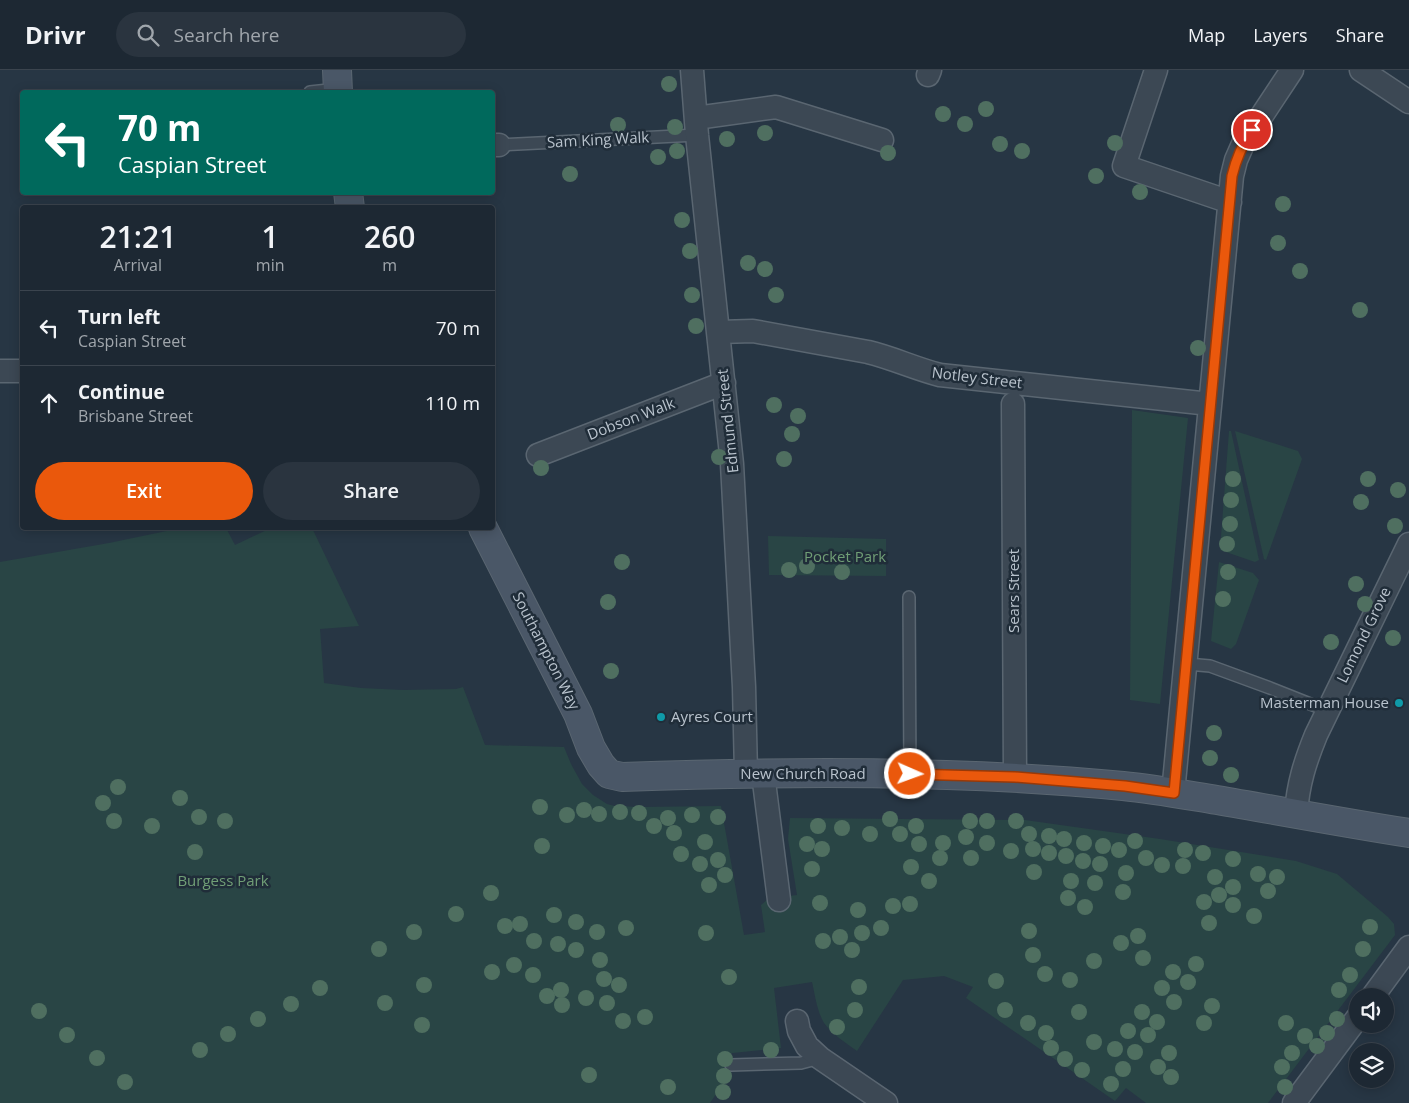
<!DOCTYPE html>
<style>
body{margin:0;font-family:"Open Sans",sans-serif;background:#2a343f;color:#f1f3f6;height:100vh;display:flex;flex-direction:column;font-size:19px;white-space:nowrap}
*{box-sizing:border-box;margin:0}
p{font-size:16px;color:#a0a6ac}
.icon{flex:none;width:28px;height:28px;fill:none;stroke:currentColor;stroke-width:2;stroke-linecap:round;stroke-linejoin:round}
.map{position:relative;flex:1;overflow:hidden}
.details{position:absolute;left:20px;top:135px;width:475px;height:325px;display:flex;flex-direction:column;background:#1d2833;border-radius:5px;box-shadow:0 2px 12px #0003,0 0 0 1px #3b444e}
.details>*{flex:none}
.hud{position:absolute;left:20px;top:20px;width:475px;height:105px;border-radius:5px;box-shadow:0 2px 12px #0003,0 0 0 1px #3b444e;background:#00695c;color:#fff;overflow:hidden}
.buttons{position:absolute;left:1349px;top:918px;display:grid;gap:10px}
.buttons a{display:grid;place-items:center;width:45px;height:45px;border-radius:50%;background:#1d2833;box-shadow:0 2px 12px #0003,0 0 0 1px #3b444e;font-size:25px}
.pin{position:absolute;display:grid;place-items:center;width:42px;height:42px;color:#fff;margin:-21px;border:2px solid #fff;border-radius:50%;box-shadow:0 1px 5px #0007}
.me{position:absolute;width:55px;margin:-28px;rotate:92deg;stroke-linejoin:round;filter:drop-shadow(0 0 4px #0008)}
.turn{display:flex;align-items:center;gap:18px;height:105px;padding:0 15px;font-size:22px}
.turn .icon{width:65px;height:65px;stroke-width:2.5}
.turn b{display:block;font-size:35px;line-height:42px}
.eta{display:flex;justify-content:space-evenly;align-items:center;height:85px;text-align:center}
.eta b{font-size:30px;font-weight:600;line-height:35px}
.action{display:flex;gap:10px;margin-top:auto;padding:10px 15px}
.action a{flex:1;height:58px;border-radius:30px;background:#ea580c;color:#fff;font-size:20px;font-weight:600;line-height:58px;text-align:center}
.action a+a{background:#2a343f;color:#f1f3f6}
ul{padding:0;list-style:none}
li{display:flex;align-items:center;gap:15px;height:75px;padding:0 15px;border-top:1px solid #3b444e}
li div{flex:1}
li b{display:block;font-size:19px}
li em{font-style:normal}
header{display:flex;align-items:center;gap:30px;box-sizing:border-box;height:70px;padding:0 25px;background:#1d2833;border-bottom:1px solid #3b444e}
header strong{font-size:24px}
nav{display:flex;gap:28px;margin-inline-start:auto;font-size:18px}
.search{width:350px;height:45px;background:#2a343f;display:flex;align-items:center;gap:12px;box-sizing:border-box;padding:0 18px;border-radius:28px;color:#a0a6ac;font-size:19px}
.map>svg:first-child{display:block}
</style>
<header>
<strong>Drivr</strong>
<div class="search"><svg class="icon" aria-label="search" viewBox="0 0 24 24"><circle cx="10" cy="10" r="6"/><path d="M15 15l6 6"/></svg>Search here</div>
<nav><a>Map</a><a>Layers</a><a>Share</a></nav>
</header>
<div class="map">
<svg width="1409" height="1033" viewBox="0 0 1409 1033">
<rect width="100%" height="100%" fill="#273644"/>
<path fill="#294545" d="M 1132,340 L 1188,348 L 1160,634 L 1130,630 Z
M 1229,361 L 1231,361 L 1259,490 L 1255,492 L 1220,480 Z
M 1235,361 L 1298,381 L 1302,389 L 1266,490 L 1264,489 Z
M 181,458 L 226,458 L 235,475 L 271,458 L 312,458 L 359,556 L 320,559 L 324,613 L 361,618 L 403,620 L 456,619 L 463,617 L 485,675 L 564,677 L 571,694 L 582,714 L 593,725 L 607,734 L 615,736 L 641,737 L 721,736 L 744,865 L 765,862 L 761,835 L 769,828 L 797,825 L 788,769 L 790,748 L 1025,750 L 1160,769 L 1296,791 L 1337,804 L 1388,847 L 1394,854 L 1395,865 L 1268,1033 L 1146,1033 L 1126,1018 L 1115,1031 L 966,928 L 973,917 L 944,906 L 903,910 L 857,981 C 846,973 832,964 824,953 C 817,941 815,925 812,912 L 774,918 L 781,978 L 723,984 L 725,1011 L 710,1033 L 0,1033 L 0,492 L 109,473 Z
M 768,466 L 886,469 L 886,506 L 769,505 Z
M 1219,492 L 1253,503 L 1259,510 L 1236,574 L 1231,579 L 1211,571 Z"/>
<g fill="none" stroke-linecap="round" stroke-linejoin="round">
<g stroke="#5a6671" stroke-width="14">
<path id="lane" d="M 310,22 L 338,19
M 499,75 L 697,65
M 909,527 L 910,704
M 1187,594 L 1210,596 L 1270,618 L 1328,641
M 731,995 L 801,993 L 820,988"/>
</g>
<g stroke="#5a6671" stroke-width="25">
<path id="street" d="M 692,0 L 697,65 L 732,394 L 744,617 L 746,704
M 1156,0 L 1124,96 L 1230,132
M 1361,0 L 1409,32
M 928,5 L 930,0
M 696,48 L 776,37 L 882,70
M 492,75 L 499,75
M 719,262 L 753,261 L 868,282 C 893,288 916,299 940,305 L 1210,334
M 0,301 L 22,301
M 1013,334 L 1015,707
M 538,385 L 724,313
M 763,704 L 779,830
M 1173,723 L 1232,106 L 1236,90 L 1243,74 L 1292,0
M 1296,743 C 1298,714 1305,692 1316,665 L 1409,474
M 1373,926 L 1409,877
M 797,951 L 799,961 L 807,976 L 820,988 L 886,1033
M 1294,1033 L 1358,947"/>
</g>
<g stroke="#5a6671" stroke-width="30">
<path id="secondary" d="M 337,0 L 338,22
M 348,122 L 350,138
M 483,458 L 578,644 L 591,678 L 601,695 L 609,704 L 622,707 C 789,701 956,700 1123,716 C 1154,719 1186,725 1217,730 C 1281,741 1345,753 1409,763"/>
</g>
<use href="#lane" stroke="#3c4854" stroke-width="11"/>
<use href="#street" stroke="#3c4854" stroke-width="22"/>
<use href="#secondary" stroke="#4a5767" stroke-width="28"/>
</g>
<g fill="#4f6f60">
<circle cx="669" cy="14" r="8"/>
<circle cx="986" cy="39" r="8"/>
<circle cx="943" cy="44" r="8"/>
<circle cx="965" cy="54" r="8"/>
<circle cx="618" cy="55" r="8"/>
<circle cx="675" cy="57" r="8"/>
<circle cx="765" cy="63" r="8"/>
<circle cx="727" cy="69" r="8"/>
<circle cx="1115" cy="73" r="8"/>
<circle cx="1000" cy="74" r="8"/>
<circle cx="677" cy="81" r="8"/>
<circle cx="1022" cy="81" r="8"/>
<circle cx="888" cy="83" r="8"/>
<circle cx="658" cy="87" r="8"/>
<circle cx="570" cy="104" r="8"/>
<circle cx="1096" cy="106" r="8"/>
<circle cx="1140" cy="122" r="8"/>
<circle cx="1283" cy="134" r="8"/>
<circle cx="682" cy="150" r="8"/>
<circle cx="1278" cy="173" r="8"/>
<circle cx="690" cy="181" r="8"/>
<circle cx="748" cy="193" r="8"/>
<circle cx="765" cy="199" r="8"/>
<circle cx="1300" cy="201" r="8"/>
<circle cx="692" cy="225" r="8"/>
<circle cx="776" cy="225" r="8"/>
<circle cx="1360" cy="240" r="8"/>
<circle cx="696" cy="256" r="8"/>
<circle cx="1198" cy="278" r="8"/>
<circle cx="774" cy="335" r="8"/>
<circle cx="798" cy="346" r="8"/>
<circle cx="792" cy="364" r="8"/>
<circle cx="719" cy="387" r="8"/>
<circle cx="784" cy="389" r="8"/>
<circle cx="541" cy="398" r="8"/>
<circle cx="1233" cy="409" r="8"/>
<circle cx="1368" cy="409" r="8"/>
<circle cx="1398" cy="420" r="8"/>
<circle cx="1231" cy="430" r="8"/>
<circle cx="1361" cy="432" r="8"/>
<circle cx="1230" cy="454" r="8"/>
<circle cx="1395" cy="456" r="8"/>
<circle cx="1227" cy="474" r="8"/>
<circle cx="622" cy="492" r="8"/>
<circle cx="807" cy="496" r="8"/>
<circle cx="789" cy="500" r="8"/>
<circle cx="842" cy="502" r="8"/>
<circle cx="1228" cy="502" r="8"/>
<circle cx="1356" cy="514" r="8"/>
<circle cx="1223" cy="529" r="8"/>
<circle cx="608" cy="532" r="8"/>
<circle cx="1365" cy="534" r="8"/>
<circle cx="1393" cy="568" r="8"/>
<circle cx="1331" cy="572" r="8"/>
<circle cx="611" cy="601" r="8"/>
<circle cx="1214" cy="663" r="8"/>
<circle cx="1210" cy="688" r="8"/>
<circle cx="1231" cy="705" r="8"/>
<circle cx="118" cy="717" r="8"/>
<circle cx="180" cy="728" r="8"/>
<circle cx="103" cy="733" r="8"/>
<circle cx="540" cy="737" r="8"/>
<circle cx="584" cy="740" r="8"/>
<circle cx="620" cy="742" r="8"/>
<circle cx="639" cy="743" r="8"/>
<circle cx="599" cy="744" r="8"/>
<circle cx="567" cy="745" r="8"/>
<circle cx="692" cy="745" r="8"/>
<circle cx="199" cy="747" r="8"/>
<circle cx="718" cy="747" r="8"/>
<circle cx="668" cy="748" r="8"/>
<circle cx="890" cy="749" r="8"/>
<circle cx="114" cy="751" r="8"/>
<circle cx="225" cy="751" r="8"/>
<circle cx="970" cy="751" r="8"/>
<circle cx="987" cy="751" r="8"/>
<circle cx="1016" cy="751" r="8"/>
<circle cx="152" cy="756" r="8"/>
<circle cx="654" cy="756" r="8"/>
<circle cx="818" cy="756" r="8"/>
<circle cx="916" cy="756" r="8"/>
<circle cx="842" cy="758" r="8"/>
<circle cx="674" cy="763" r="8"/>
<circle cx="870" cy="764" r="8"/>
<circle cx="900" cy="764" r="8"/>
<circle cx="1029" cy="764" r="8"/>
<circle cx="1049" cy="766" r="8"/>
<circle cx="966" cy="767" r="8"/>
<circle cx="1064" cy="769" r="8"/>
<circle cx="1135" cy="771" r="8"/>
<circle cx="705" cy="772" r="8"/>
<circle cx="943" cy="773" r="8"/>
<circle cx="987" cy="773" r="8"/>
<circle cx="1084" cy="773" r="8"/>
<circle cx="807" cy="774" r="8"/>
<circle cx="919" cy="774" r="8"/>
<circle cx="542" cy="776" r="8"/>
<circle cx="1103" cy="776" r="8"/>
<circle cx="822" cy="779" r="8"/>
<circle cx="1033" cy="779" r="8"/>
<circle cx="1119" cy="780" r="8"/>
<circle cx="1185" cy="780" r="8"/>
<circle cx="1011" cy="781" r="8"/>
<circle cx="195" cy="782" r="8"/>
<circle cx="1049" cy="783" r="8"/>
<circle cx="1203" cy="783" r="8"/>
<circle cx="681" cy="784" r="8"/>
<circle cx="1066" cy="786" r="8"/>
<circle cx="940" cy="788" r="8"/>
<circle cx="971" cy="788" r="8"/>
<circle cx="1146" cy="788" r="8"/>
<circle cx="1233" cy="789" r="8"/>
<circle cx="718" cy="790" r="8"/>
<circle cx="1083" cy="791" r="8"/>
<circle cx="700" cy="794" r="8"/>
<circle cx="1100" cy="794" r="8"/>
<circle cx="1162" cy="795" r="8"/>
<circle cx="1183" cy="796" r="8"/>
<circle cx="911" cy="797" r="8"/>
<circle cx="812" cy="799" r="8"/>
<circle cx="1034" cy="802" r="8"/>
<circle cx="1126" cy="803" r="8"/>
<circle cx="1258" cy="804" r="8"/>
<circle cx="725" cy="805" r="8"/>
<circle cx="1215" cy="807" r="8"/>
<circle cx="1277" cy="807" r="8"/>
<circle cx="929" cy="811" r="8"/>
<circle cx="1071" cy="811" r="8"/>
<circle cx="1095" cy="813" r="8"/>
<circle cx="709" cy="815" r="8"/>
<circle cx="1233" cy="817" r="8"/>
<circle cx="1268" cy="821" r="8"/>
<circle cx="1123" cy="822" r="8"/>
<circle cx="491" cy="823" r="8"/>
<circle cx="1219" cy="825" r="8"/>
<circle cx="1068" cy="828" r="8"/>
<circle cx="1204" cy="832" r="8"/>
<circle cx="820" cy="833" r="8"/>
<circle cx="910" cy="834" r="8"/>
<circle cx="1233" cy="835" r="8"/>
<circle cx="893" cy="836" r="8"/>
<circle cx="1085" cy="837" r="8"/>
<circle cx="858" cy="840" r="8"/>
<circle cx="456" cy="844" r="8"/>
<circle cx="554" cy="845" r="8"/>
<circle cx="1254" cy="846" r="8"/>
<circle cx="576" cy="852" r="8"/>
<circle cx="1209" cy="853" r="8"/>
<circle cx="520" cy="854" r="8"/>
<circle cx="505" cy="856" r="8"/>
<circle cx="1370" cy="857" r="8"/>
<circle cx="626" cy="858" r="8"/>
<circle cx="881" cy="858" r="8"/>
<circle cx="1029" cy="861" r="8"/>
<circle cx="414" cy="862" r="8"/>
<circle cx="597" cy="862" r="8"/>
<circle cx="706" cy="863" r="8"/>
<circle cx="862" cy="863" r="8"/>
<circle cx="1138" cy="866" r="8"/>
<circle cx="840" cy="867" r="8"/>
<circle cx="534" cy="871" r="8"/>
<circle cx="823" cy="871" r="8"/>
<circle cx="1121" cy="873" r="8"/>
<circle cx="558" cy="874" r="8"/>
<circle cx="379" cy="879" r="8"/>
<circle cx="1363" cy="879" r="8"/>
<circle cx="576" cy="880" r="8"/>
<circle cx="852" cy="880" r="8"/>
<circle cx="1033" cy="885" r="8"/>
<circle cx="1143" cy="888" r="8"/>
<circle cx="600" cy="890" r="8"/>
<circle cx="1094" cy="891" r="8"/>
<circle cx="1196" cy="894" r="8"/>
<circle cx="514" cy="895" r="8"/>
<circle cx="492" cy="902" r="8"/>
<circle cx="1173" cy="902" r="8"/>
<circle cx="1045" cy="904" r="8"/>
<circle cx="533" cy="905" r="8"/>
<circle cx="1350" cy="905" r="8"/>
<circle cx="729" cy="907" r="8"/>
<circle cx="604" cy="909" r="8"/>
<circle cx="1070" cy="910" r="8"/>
<circle cx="996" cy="911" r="8"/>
<circle cx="1188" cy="912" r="8"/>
<circle cx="424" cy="915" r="8"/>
<circle cx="619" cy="915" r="8"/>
<circle cx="859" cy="917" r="8"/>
<circle cx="320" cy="918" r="8"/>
<circle cx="1162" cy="918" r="8"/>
<circle cx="561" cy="920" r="8"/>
<circle cx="1339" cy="920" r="8"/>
<circle cx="547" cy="926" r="8"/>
<circle cx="586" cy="928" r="8"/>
<circle cx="1174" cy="932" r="8"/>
<circle cx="385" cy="933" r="8"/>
<circle cx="607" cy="933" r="8"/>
<circle cx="291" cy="934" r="8"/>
<circle cx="562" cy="935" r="8"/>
<circle cx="1212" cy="936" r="8"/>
<circle cx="855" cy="940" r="8"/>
<circle cx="1005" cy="940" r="8"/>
<circle cx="39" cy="941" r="8"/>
<circle cx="1079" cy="942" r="8"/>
<circle cx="1142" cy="942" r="8"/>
<circle cx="645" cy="947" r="8"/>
<circle cx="258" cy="949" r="8"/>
<circle cx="1337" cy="949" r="8"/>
<circle cx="623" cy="951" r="8"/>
<circle cx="1157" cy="952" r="8"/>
<circle cx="1028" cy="953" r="8"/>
<circle cx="1204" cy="953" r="8"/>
<circle cx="1286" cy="953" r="8"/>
<circle cx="422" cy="955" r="8"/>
<circle cx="837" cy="957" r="8"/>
<circle cx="1128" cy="961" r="8"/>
<circle cx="1046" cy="963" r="8"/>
<circle cx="1327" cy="963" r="8"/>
<circle cx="228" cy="964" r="8"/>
<circle cx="67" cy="965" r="8"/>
<circle cx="1148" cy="965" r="8"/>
<circle cx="1305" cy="966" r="8"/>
<circle cx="1094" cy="972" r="8"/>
<circle cx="1317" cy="976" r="8"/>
<circle cx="1051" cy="978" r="8"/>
<circle cx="1115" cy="979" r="8"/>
<circle cx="200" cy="980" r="8"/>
<circle cx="771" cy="980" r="8"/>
<circle cx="1135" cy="982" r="8"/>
<circle cx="1169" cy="983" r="8"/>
<circle cx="1292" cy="983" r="8"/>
<circle cx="97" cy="988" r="8"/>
<circle cx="725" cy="989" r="8"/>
<circle cx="1065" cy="989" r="8"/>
<circle cx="1158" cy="997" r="8"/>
<circle cx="1282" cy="997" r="8"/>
<circle cx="1123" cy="999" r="8"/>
<circle cx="1082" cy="1000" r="8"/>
<circle cx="589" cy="1005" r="8"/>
<circle cx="724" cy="1006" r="8"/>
<circle cx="1171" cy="1007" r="8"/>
<circle cx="125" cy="1012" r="8"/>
<circle cx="1111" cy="1014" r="8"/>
<circle cx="668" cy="1017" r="8"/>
<circle cx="1285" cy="1017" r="8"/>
<circle cx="723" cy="1022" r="8"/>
</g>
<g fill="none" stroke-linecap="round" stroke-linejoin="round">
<g stroke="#983908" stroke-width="12">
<path id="route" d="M 910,704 L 1015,707 L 1125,716 L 1174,723 L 1232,106 C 1236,89 1242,75 1252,60"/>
</g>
<use href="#route" stroke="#ea580c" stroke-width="9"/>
</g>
<g fill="#0f9aa8" stroke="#202d39" stroke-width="2">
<circle cx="1399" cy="633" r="5"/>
<circle cx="661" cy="647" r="5"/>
</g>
<g text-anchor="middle" stroke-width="5" stroke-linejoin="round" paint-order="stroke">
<g font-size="15" fill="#b9c3cd" stroke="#202d39">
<text transform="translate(598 70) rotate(-3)" y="5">Sam King Walk</text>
<text transform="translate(977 308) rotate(7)" y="5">Notley Street</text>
<text transform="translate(631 349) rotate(-21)" y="5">Dobson Walk</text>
<text transform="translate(728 351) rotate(-96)" y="5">Edmund Street</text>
<text transform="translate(1014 521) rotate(-90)" y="5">Sears Street</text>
<text transform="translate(1364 565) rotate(-64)" y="5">Lomond Grove</text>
<text transform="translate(546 581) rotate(63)" y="5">Southampton Way</text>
<text x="803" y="709">New Church Road</text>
</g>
<g font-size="15" fill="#709e76" stroke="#202d39">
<text x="845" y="492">Pocket Park</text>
<text x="223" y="816">Burgess Park</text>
</g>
<g font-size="15" fill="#b9c3cd" stroke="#202d39" text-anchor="end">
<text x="1389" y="638">Masterman House</text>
<text x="671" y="652" text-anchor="start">Ayres Court</text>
</g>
</g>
</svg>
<div class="buttons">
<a><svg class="icon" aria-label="sound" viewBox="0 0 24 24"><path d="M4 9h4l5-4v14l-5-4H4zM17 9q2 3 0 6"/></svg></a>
<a><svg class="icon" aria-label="layers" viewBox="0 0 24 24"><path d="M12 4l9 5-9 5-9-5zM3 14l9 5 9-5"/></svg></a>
</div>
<div class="pin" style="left:1252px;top:60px;background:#d93025"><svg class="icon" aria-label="arrive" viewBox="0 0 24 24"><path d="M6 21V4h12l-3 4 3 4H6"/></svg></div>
<svg class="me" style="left:910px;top:704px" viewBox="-20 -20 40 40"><circle r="17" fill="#ea580c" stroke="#fff" stroke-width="3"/><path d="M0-11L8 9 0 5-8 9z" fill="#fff"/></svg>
<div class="hud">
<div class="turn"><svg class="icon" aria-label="left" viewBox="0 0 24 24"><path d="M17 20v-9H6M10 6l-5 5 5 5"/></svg><div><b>70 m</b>Caspian Street</div></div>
</div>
<section class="details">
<div class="eta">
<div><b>21:21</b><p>Arrival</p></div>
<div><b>1</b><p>min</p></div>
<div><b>260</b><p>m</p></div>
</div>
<ul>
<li><svg class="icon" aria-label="left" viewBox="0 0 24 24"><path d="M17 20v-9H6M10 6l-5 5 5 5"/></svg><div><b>Turn left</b><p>Caspian Street</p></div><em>70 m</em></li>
<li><svg class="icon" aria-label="ahead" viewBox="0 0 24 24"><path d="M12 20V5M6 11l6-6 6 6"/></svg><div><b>Continue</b><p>Brisbane Street</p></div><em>110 m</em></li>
</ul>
<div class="action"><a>Exit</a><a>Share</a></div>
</section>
</div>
